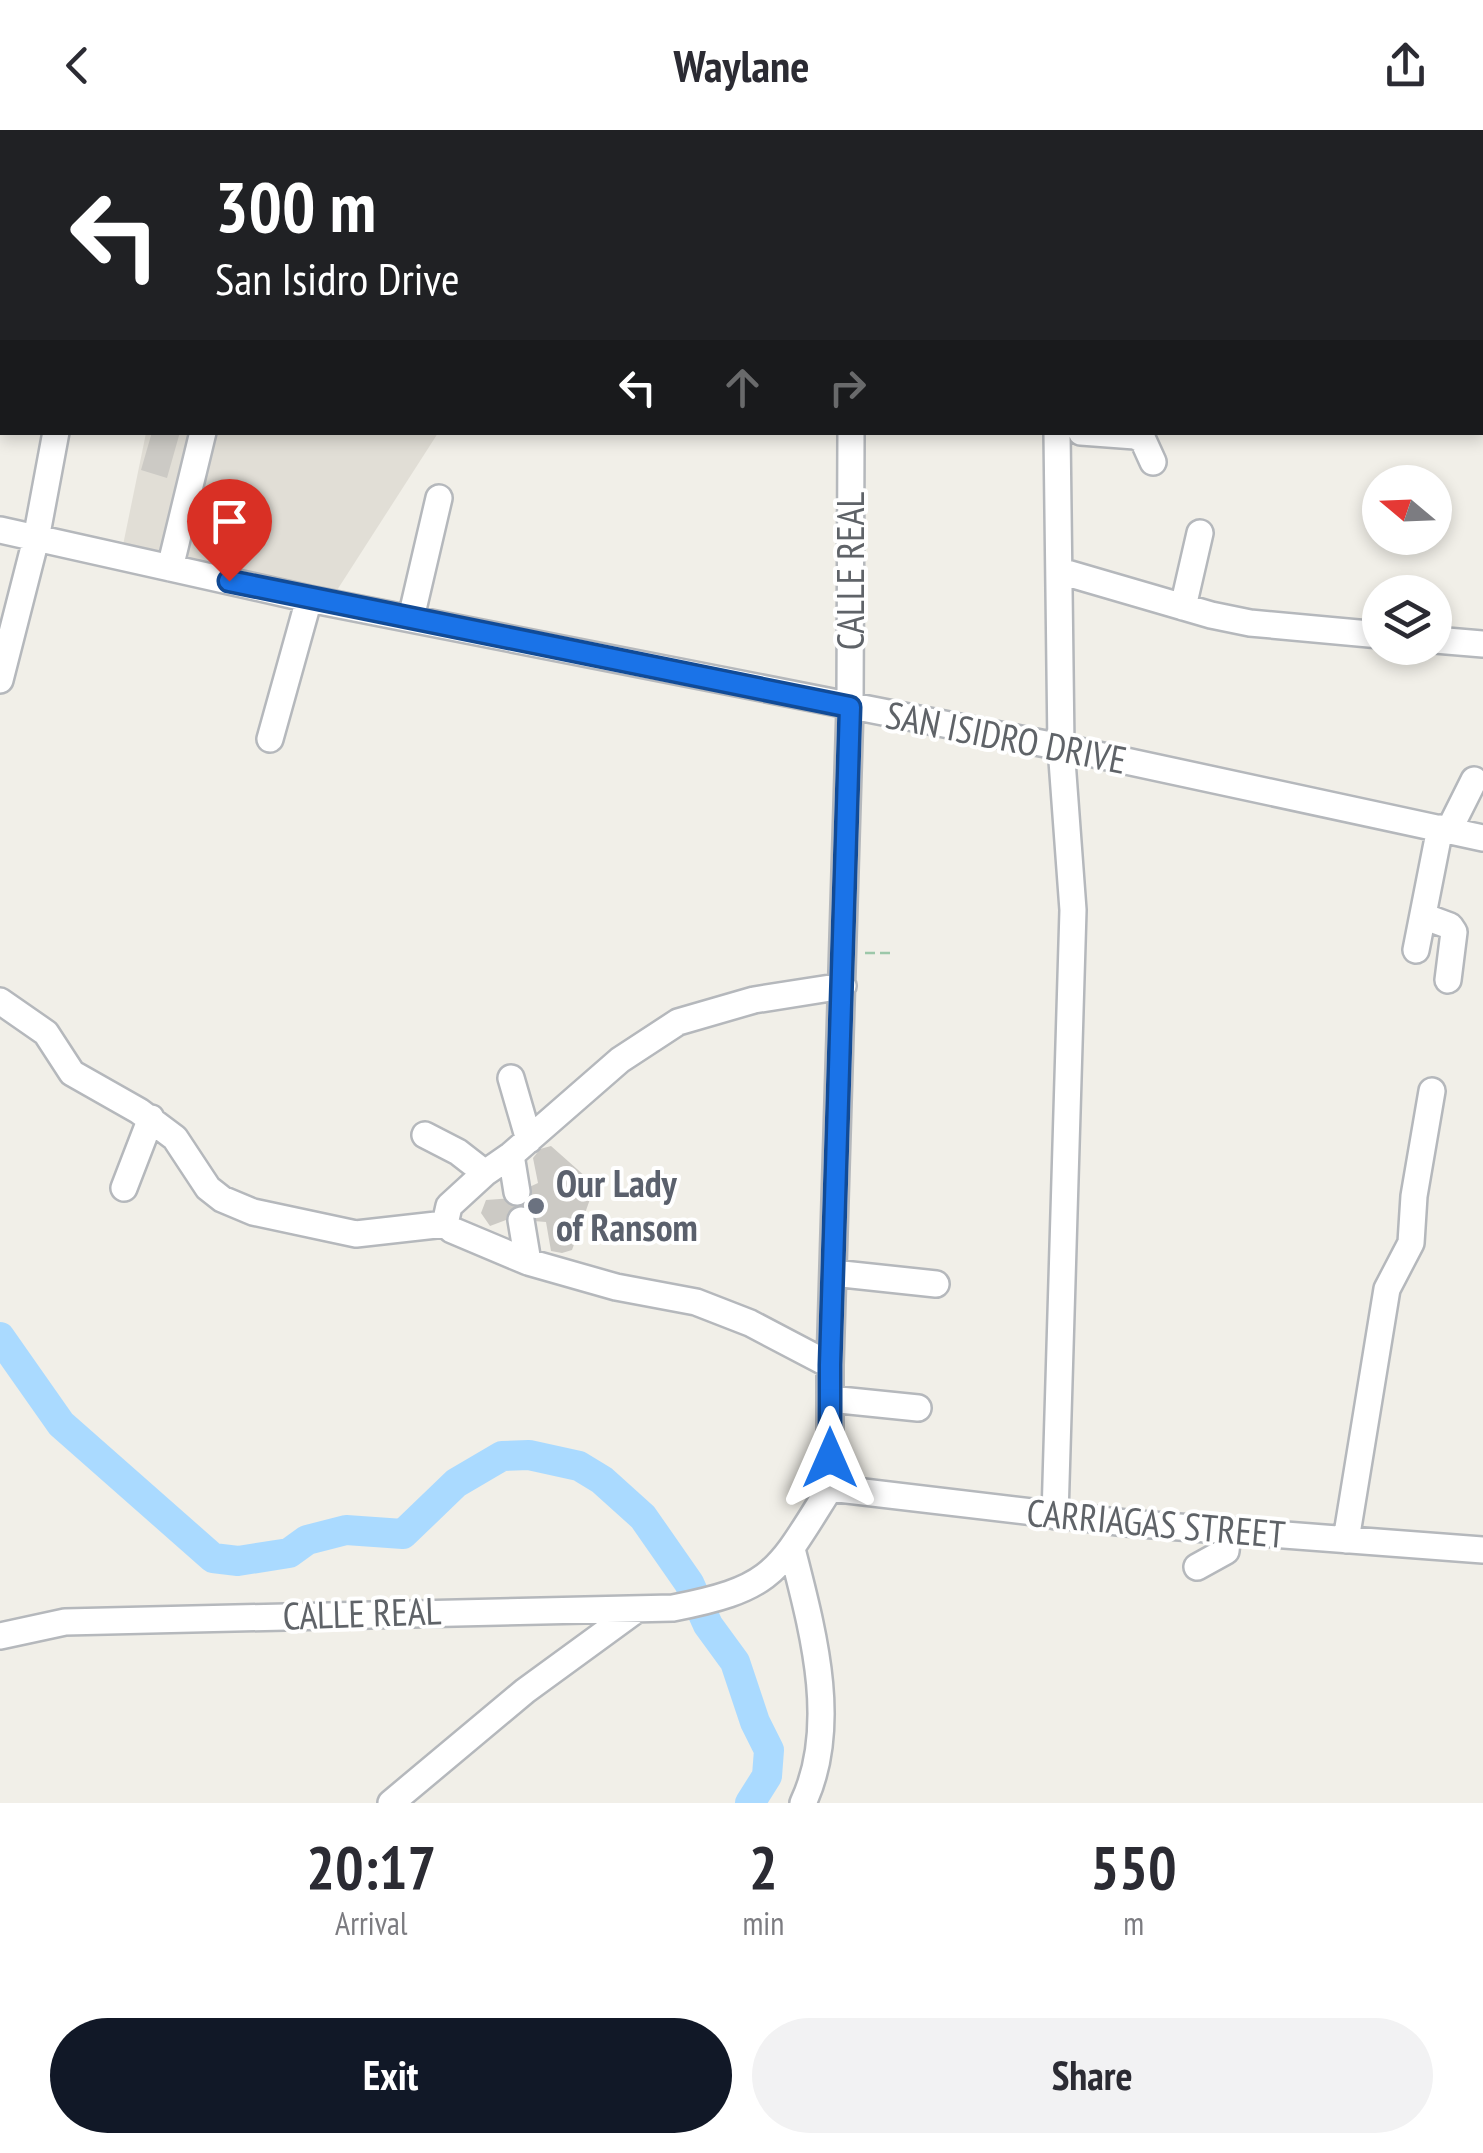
<!DOCTYPE html>
<style>
body{margin:0;font-family:"PT Sans Narrow",sans-serif;background:#f2f2f3;color:#2b2b33;height:100vh;display:flex;flex-direction:column;font-size:38px;white-space:nowrap}
*{box-sizing:border-box;margin:0}
p{font-size:32px;color:#7c7c81}
.icon{flex:none;width:55px;height:55px;fill:none;stroke:currentColor;stroke-width:2;stroke-linecap:round;stroke-linejoin:round}
.map{position:relative;height:1673px;overflow:hidden}
.panel{display:flex;flex-direction:column;background:#fff;flex:1}
.panel>*{flex:none}
.banner{position:absolute;left:0px;top:0px;width:1485px;height:305px;box-shadow:0 5px 15px #0003;background:#202124;color:#fff;overflow:hidden}
.needle{width:65px;rotate:289deg}
.controls{position:absolute;left:1362px;top:335px;display:grid;gap:20px}
.controls a{display:grid;place-items:center;width:90px;height:90px;border-radius:50%;background:#fff;box-shadow:0 5px 15px #0003;font-size:50px}
.pin{position:absolute;display:grid;place-items:center;width:85px;height:85px;color:#fff;margin:-102px -42px;border-radius:50% 50% 50% 0;rotate:-45deg;box-shadow:0 0 10px #0007}
.pin .icon{rotate:45deg}
.me{position:absolute;width:110px;margin:-55px;rotate:0deg;stroke-linejoin:round;filter:drop-shadow(0 0 8px #0008)}
.turn{display:flex;align-items:center;gap:35px;height:210px;padding:0 50px;font-size:45px}
.turn .icon{width:130px;height:130px;stroke-width:2.5}
.turn b{display:block;font-size:70px;line-height:85px}
.lanes{display:flex;align-items:center;height:95px;padding:0 50px;background:#0003;justify-content:center;gap:50px;direction:ltr}
.lanes .off{opacity:.35}
.eta{display:flex;justify-content:space-evenly;align-items:center;height:170px;text-align:center}
.eta b{font-size:60px;font-weight:800;line-height:70px}
.cta{display:flex;gap:20px;margin-top:auto;padding:20px 50px}
.cta a{flex:1;height:115px;border-radius:60px;background:#111827;color:#fff;font-size:40px;font-weight:800;line-height:115px;text-align:center}
.cta a+a{background:#f2f2f3;color:#2b2b33}
header{display:flex;justify-content:space-between;align-items:center;height:130px;padding:0 50px;background:#fff;font-size:45px;font-weight:800}
.map>svg:first-child{display:block}
</style>
<header><svg class="icon" aria-label="back" viewBox="0 0 24 24"><path d="M15 5l-7 7 7 7"/></svg>Waylane<svg class="icon" aria-label="share" viewBox="0 0 24 24"><path d="M12 15V3M7 8l5-5 5 5M5 13v7h14v-7"/></svg></header>
<div class="map">
<svg width="1483" height="1673" viewBox="0 0 1483 1673">
<rect width="100%" height="100%" fill="#f1efe8"/>
<path fill="#e1ded6" d="M 146,303 L 438,303 L 332,468 L 122,420 Z"/>
<g fill="none" stroke-linecap="round" stroke-linejoin="round">
<path stroke="#aadaff" stroke-width="30" d="M 0,1207 L 61,1294 L 213,1428 L 238,1431 L 289,1423 L 307,1410 L 346,1400 L 403,1404 L 456,1353 L 502,1326 L 529,1325 L 579,1336 L 602,1350 L 643,1387 L 689,1453 L 708,1495 L 735,1532 L 755,1592 L 769,1620 L 767,1646 L 750,1673"/>
</g>
<path fill="#cccac5" d="M 152,302 L 180,302 L 167,348 L 141,340 Z
M 551,1016 L 595,1055 L 572,1120 L 562,1123 L 551,1121 L 546,1092 L 521,1090 L 517,1086 L 490,1096 L 481,1083 L 486,1070 L 513,1068 L 512,1065 L 538,1053 L 533,1028 L 540,1019 Z"/>
<g fill="none" stroke-linecap="round" stroke-linejoin="round">
<g stroke="#b5b8bc" stroke-width="30">
<path id="minor" d="M 851,0 L 851,2
M 1039,0 L 1039,2
M 275,2 L 275,1
M 1482,90 L 1483,90
M 0,214 L 2,209
M 1081,302 L 1135,306 L 1143,310 L 1153,332
M 0,400 L 309,469 L 1061,617 L 1483,708
M 170,438 L 203,302
M 1060,441 L 1211,485 L 1250,493 L 1380,505
M 1183,477 L 1200,403
M 411,488 L 439,368
M 1435,510 L 1483,514
M 0,550 L 36,409 L 56,302
M 270,609 L 309,469
M 1449,700 L 1474,650
M 1423,786 L 1450,796 L 1454,802 L 1448,850
M 1416,820 L 1440,698
M 0,871 L 46,903 L 72,943 L 139,981 L 175,1008 L 208,1058 L 222,1069 L 253,1082 L 356,1104 L 445,1094
M 511,948 L 529,1010
M 425,1005 L 458,1022 L 485,1043
M 511,1025 L 517,1062
M 124,1058 L 151,988
M 521,1090 L 528,1132
M 833,1143 L 936,1154
M 830,1235 L 750,1193 L 696,1172 L 616,1157 L 528,1132 L 452,1100 L 445,1094 L 449,1076 L 485,1043 L 511,1025 L 620,930 L 678,892 L 754,870 L 843,856
M 830,1269 L 918,1278
M 830,1358 L 830,1235 L 850,577 L 851,302
M 830,1358 L 1126,1393 L 1483,1420
M 1055,1386 L 1073,780 L 1061,617 L 1057,302
M 1346,1410 L 1387,1159 L 1411,1113 L 1414,1066 L 1432,961
M 792,1419 C 812,1498 840,1595 803,1673
M 1197,1437 L 1226,1421 L 1228,1401
M 0,1506 L 65,1492 L 673,1478 C 775,1458 777,1442 830,1358
M 391,1673 L 525,1561 L 636,1480"/>
</g>
<path stroke="#9cc7a9" stroke-width="2.5" stroke-dasharray="10 5" stroke-linecap="butt" d="M 865,823 L 890,823"/>
<use href="#minor" stroke="#fff" stroke-width="25"/>
</g>
<g fill="none" stroke-linecap="round" stroke-linejoin="round">
<g stroke="#114b97" stroke-width="25">
<path id="route" d="M 229,451 L 850,577 L 830,1235 L 830,1328"/>
</g>
<use href="#route" stroke="#1a73e8" stroke-width="18"/>
</g>
<circle fill="#6b7280" stroke="#fff" stroke-width="4" cx="536" cy="1076" r="10"/>
<g text-anchor="middle" stroke-width="8" stroke-linejoin="round" paint-order="stroke">
<g font-size="38" fill="#5f6368" stroke="#fff">
<text transform="translate(851 441) rotate(-90)" y="13">CALLE REAL</text>
<text transform="translate(1006 608) rotate(11)" y="13">SAN ISIDRO DRIVE</text>
<text transform="translate(1156 1394) rotate(5)" y="13">CARRIAGAS STREET</text>
<text transform="translate(362 1484) rotate(-2)" y="13">CALLE REAL</text>
</g>
<g font-size="38" font-weight="bold" fill="#5b616d" stroke="#fff" text-anchor="start">
<text x="556" y="1067">Our Lady<tspan x="556" dy="44">of Ransom</tspan></text>
</g>
</g>
</svg>
<div class="controls">
<a><svg class="needle" viewBox="-14 -14 28 28"><path d="M0-13l5 13h-10z" fill="#e53935"/><path d="M0 13l5-13h-10z" fill="#7c7c81"/></svg></a>
<a><svg class="icon" aria-label="layers" viewBox="0 0 24 24"><path d="M12 4l9 5-9 5-9-5zM3 14l9 5 9-5"/></svg></a>
</div>
<div class="pin" style="left:229px;top:451px;background:#d93025"><svg class="icon" aria-label="arrive" viewBox="0 0 24 24"><path d="M6 21V4h12l-3 4 3 4H6"/></svg></div>
<svg class="me" style="left:830px;top:1328px" viewBox="-20 -20 40 40"><path d="M0-17L14 15 0 8-14 15z" fill="#1a73e8" stroke="#fff" stroke-width="4"/></svg>
<div class="banner">
<div class="turn"><svg class="icon" aria-label="left" viewBox="0 0 24 24"><path d="M17 20v-9H6M10 6l-5 5 5 5"/></svg><div><b>300 m</b>San Isidro Drive</div></div>
<div class="lanes"><svg class="icon" aria-label="left" viewBox="0 0 24 24"><path d="M17 20v-9H6M10 6l-5 5 5 5"/></svg><svg class="icon off" aria-label="ahead" viewBox="0 0 24 24"><path d="M12 20V5M6 11l6-6 6 6"/></svg><svg class="icon off" aria-label="right" viewBox="0 0 24 24"><path d="M7 20v-9h11M14 6l5 5-5 5"/></svg></div>
</div>
</div>
<section class="panel">
<div class="eta">
<div><b>20:17</b><p>Arrival</p></div>
<div><b>2</b><p>min</p></div>
<div><b>550</b><p>m</p></div>
</div>
<div class="cta"><a>Exit</a><a>Share</a></div>
</section>
